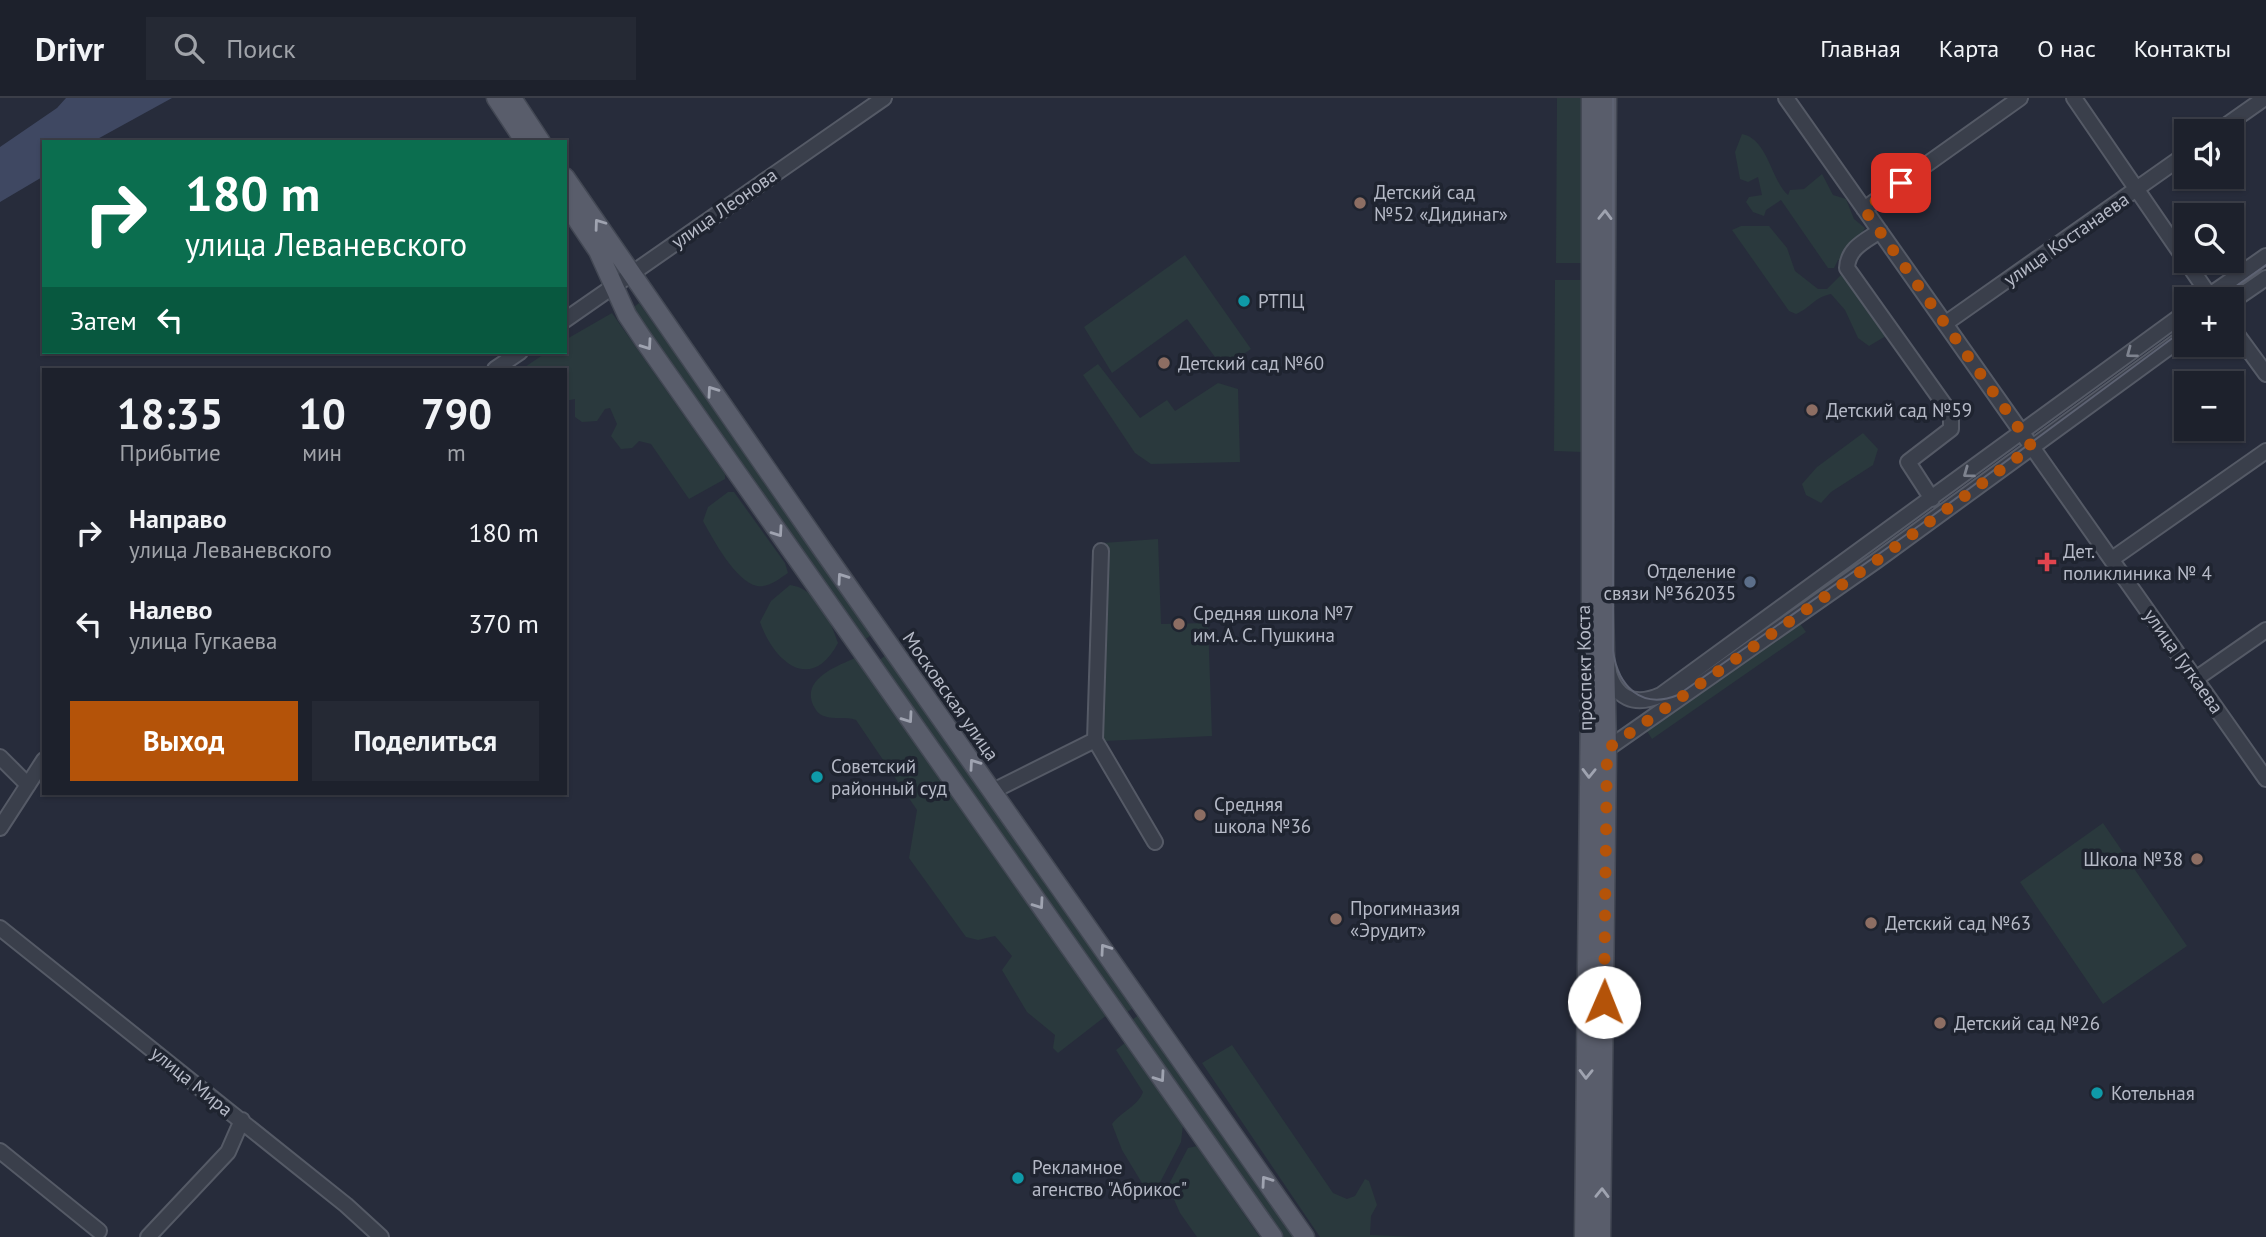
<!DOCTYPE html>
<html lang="ru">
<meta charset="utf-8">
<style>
body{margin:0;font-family:"PT Sans",sans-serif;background:#252934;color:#f1f3f6;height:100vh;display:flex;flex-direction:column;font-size:26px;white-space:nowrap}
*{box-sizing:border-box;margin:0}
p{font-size:23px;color:#a0a3a9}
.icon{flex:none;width:38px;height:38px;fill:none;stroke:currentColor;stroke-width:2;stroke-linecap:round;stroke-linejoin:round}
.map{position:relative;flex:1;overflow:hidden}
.drawer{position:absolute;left:42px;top:270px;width:525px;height:427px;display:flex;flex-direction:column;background:#1d212c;border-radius:0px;box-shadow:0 2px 5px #0004,0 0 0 2px #3b3e48}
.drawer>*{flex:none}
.banner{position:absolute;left:42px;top:42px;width:525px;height:214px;border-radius:0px;box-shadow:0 2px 5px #0004,0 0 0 2px #3b3e48;background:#0b6e4f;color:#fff;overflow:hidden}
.fabs{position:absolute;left:2174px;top:21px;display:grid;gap:14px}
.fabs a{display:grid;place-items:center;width:70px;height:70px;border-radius:0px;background:#1d212c;box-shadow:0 2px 5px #0004,0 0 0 2px #3b3e48;font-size:35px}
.pin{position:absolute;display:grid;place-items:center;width:60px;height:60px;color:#fff;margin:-30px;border-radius:14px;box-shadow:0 4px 10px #0006}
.me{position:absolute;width:77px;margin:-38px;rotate:1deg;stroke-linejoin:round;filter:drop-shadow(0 0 5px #0008)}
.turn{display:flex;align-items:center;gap:24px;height:147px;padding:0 28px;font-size:32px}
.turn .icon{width:91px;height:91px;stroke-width:2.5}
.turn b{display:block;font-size:49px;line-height:60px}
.then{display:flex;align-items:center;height:66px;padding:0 28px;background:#0003;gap:14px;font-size:26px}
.eta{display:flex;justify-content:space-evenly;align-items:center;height:119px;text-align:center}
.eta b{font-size:42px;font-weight:700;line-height:49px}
.primary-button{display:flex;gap:14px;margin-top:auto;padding:14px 28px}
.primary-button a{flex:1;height:80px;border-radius:0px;background:#b45309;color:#fff;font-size:28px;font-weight:700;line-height:80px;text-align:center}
.primary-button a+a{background:#252934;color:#f1f3f6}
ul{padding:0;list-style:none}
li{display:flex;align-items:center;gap:21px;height:91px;padding:0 28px}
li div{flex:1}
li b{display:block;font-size:26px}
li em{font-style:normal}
header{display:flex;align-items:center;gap:42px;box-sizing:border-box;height:98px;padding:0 35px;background:#1d212c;border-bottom:2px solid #3b3e48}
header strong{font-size:33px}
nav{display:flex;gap:38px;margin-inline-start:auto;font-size:24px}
.search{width:490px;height:63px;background:#252934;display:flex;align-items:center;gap:18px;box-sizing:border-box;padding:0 24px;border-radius:0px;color:#a0a3a9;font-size:26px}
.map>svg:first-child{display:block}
</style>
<header>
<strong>Drivr</strong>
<div class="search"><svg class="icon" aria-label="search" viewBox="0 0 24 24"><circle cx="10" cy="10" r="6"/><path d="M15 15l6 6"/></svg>Поиск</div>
<nav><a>Главная</a><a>Карта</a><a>О нас</a><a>Контакты</a></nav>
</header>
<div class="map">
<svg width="2266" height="1139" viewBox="0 0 2266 1139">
<rect width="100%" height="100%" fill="#272c3b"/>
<path fill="#2a393d" d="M 1557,0 L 1583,0 L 1582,165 L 1556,165 Z
M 1742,36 C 1768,41 1771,82 1788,97 L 1790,92 L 1804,91 L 1822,76 L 1833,97 L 1846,101 L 1854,121 L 1865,130 L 1845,164 L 1838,162 L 1834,170 L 1828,170 L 1781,102 L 1766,112 L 1764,118 L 1753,114 L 1746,104 L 1749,99 L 1762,97 L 1758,79 L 1748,84 L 1740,81 L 1735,54 Z
M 1741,128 L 1769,128 L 1787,150 L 1795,173 L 1818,191 L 1827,191 L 1842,176 L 1848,179 L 1889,230 L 1886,238 L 1869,248 L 1858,240 L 1845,212 L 1831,196 C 1813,200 1812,209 1796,216 L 1789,213 L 1732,132 Z
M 1185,157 L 1251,251 L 1223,270 L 1187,221 L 1112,275 L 1084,229 Z
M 1555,182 L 1583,182 L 1583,354 L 1554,353 Z
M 639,205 L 874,535 L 863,543 L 630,212 Z
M 612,215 L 725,376 L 725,381 L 689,401 L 651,346 L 639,343 L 632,350 L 621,351 L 611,338 L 617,326 L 610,310 L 605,311 L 597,323 L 582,324 L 575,319 L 575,301 L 565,303 L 565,271 L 522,271 L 547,254 L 565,254 L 565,242 Z
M 1098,266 L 1140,320 L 1167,302 L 1175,313 L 1218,285 L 1238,291 L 1240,364 L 1151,366 L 1135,355 L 1083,277 Z
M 1863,335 L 1878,351 L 1873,367 L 1831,394 L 1821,405 L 1806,397 L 1802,386 L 1817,369 Z
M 728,394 L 734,394 L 785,465 L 788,475 C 779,481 768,490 757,488 C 735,483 713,441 703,423 L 708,409 Z
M 1158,441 L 1161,526 L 1208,525 L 1212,638 L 1104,643 L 1103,445 Z
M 790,487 C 816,490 830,521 838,545 C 811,596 774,564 760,524 L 771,503 Z
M 1796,520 L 1806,534 L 1652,641 L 1643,627 Z
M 889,555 L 1137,907 L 1123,917 L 875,565 Z
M 855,560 L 1107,917 L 1058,955 L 1053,950 L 1055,937 L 1027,914 L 1002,872 L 1012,858 L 995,838 L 978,842 L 966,839 L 909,760 L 917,712 L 856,622 C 845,618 834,622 824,618 C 818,616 816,612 813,607 C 802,581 835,569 855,560 Z
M 2103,725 L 2187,848 L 2103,906 L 2020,784 Z
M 1143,914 L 1297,1139 L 1278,1139 L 1129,924 Z
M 1126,944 L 1183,1027 L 1181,1044 L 1153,1098 L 1148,1095 L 1122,1052 L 1112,1026 C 1121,1014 1138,1008 1143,994 L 1116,952 Z
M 1232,947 L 1333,1095 L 1347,1101 L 1355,1098 L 1365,1081 L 1369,1083 L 1377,1107 L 1371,1118 L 1370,1137 L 1418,1139 L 1320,1139 L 1202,965 Z
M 1197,1048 L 1259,1138 L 1260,1139 L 1197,1139 L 1180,1115 L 1168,1088 L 1188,1050 Z"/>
<path fill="#3f4862" d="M 66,0 L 172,0 L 92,44 L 44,44 L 44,78 L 0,104 L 0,49 L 57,10 Z"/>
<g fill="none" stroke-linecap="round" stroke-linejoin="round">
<g stroke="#555a66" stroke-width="18">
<path id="minor" d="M 1786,0 L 2266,681
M 2074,0 L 2212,201
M 2218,33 L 2265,0
M 1864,111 L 2020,0
M 1880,133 C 1865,143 1848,150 1847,170 L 1951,316 L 1951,331 L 1908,364 L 1932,401
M 2204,201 L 2266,158
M 2231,204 L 2266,180
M 565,222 L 884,0
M 1946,225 L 2186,56
M 2231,228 L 2266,276
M 495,271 L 520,254
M 2112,461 L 2266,353
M 1608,571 C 1615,600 1634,609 1661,597 L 2186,214
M 2197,580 L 2266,532
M 1095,642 L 1101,453
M 1607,651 L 1876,463 L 2186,237
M 0,659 L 28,687
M 993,693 L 1095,642 L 1155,744
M 0,730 L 44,662
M 0,830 L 346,1107 L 381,1139
M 0,1053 L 99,1133
M 148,1139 L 228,1054 L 242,1022"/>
</g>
<g stroke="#434854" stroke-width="21">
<path id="major" d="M 496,0 L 525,44
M 512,0 L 541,44
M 565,79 L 822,451 L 1305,1139
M 565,104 L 598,153 L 627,217 L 643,241 L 1273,1139
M 1584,1139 L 1591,509 L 1591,0
M 1601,1139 L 1607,651 L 1604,509 L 1607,0"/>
</g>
<use href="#minor" stroke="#3a3f4b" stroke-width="14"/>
<use href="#major" stroke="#595d6b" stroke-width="18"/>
<path stroke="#5d6272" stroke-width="2" d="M 1613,0 L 1613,553 C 1618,588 1641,612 1678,597 L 1920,427 L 2186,230
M 2218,201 L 2266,167"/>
</g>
<defs><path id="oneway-chevron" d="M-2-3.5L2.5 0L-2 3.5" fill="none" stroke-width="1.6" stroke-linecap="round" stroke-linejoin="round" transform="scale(1.75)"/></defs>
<g stroke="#9fa3b0">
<use href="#oneway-chevron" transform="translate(1605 117) rotate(-89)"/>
<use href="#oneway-chevron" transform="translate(599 126) rotate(-126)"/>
<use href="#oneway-chevron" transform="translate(647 247) rotate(55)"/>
<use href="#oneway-chevron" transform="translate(712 293) rotate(-125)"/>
<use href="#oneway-chevron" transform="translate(778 434) rotate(55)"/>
<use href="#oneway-chevron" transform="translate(842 480) rotate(-125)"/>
<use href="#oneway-chevron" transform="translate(908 620) rotate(55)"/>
<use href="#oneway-chevron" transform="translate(974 666) rotate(-125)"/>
<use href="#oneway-chevron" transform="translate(1589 675) rotate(91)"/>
<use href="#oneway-chevron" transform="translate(1039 806) rotate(55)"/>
<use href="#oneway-chevron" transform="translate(1105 851) rotate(-125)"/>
<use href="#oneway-chevron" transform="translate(1586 976) rotate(91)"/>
<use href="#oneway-chevron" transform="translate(1160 979) rotate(55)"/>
<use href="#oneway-chevron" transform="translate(1266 1083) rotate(-125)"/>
<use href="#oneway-chevron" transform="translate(1602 1095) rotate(-89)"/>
</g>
<g stroke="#7e838f">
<use href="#oneway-chevron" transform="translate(2131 255) rotate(143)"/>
<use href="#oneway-chevron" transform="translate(1968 375) rotate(144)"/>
</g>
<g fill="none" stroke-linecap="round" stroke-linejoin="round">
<path stroke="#b45309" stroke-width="12" stroke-dasharray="0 21.6" d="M 1604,904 L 1607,651 L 1876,463 L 2032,349 L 1864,111 L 1901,85"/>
</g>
<g fill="#8d6e63" stroke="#1f2430" stroke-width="2.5">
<circle cx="1360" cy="105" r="7"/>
<circle cx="1164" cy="265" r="7"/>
<circle cx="1812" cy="312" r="7"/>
<circle cx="1179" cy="526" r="7"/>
<circle cx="1200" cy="717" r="7"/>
<circle cx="2197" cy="761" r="7"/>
<circle cx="1336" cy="821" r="7"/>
<circle cx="1871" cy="825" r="7"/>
<circle cx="1940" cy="925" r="7"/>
</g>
<g fill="#0f9aa8" stroke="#1f2430" stroke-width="2.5">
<circle cx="1244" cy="203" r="7"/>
<circle cx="817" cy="679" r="7"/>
<circle cx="2097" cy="995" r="7"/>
<circle cx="1018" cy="1080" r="7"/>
</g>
<path fill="#e0444e" stroke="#1f2430" stroke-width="2.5" d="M2043.5 453.5h7v7h7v7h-7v7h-7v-7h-7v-7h7z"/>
<circle fill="#5c6f8a" stroke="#1f2430" stroke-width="2.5" cx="1750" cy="484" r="7"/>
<g text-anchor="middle" stroke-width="7" stroke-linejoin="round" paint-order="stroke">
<g font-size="19" fill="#b6bac7" stroke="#1f2430" text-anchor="start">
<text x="1374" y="101">Детский сад<tspan x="1374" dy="22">№52 «Дидинаг»</tspan></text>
<text x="1258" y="210">РТПЦ</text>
<text x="1178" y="272">Детский сад №60</text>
<text x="1826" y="319">Детский сад №59</text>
<text x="2063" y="460">Дет.<tspan x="2063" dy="22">поликлиника № 4</tspan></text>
<text x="1736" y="480" text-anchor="end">Отделение<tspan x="1736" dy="22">связи №362035</tspan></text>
<text x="1193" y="522">Средняя школа №7<tspan x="1193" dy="22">им. А. С. Пушкина</tspan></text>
<text x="831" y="675">Советский<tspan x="831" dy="22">районный суд</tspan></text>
<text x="1214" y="713">Средняя<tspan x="1214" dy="22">школа №36</tspan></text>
<text x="2183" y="768" text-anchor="end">Школа №38</text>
<text x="1350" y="817">Прогимназия<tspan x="1350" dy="22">«Эрудит»</tspan></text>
<text x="1885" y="832">Детский сад №63</text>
<text x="1954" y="932">Детский сад №26</text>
<text x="2111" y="1002">Котельная</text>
<text x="1032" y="1076">Рекламное<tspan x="1032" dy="22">агенство "Абрикос"</tspan></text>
</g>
<g font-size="19" fill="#b6bac7" stroke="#1f2430">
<text transform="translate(724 110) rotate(-35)" y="7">улица Леонова</text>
<text transform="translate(2066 141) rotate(-35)" y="7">улица Костанаева</text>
<text transform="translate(2184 563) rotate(55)" y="7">улица Гугкаева</text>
<text transform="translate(1584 570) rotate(-91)" y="7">проспект Коста</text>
<text transform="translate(951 598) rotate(55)" y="7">Московская улица</text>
<text transform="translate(192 983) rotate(39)" y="7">улица Мира</text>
</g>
</g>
</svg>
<div class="fabs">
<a><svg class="icon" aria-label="sound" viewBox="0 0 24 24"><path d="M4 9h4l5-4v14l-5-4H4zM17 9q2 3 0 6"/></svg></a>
<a><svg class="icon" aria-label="search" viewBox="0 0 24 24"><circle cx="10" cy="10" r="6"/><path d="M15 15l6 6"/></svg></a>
<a>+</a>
<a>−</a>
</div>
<div class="pin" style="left:1901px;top:85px;background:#d93025"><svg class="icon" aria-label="arrive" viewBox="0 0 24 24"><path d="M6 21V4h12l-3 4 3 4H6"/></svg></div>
<svg class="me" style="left:1604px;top:904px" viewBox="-20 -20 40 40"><circle r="19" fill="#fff"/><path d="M0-13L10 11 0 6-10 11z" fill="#b45309"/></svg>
<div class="banner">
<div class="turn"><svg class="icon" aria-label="right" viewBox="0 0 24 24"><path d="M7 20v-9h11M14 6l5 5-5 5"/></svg><div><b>180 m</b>улица Леваневского</div></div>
<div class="then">Затем<svg class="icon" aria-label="left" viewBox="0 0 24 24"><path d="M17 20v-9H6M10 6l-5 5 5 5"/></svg></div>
</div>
<section class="drawer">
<div class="eta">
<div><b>18:35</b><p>Прибытие</p></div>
<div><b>10</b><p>мин</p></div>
<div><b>790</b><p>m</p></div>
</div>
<ul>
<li><svg class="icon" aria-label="right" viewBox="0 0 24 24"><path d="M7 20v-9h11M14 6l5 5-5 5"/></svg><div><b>Направо</b><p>улица Леваневского</p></div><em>180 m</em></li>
<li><svg class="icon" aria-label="left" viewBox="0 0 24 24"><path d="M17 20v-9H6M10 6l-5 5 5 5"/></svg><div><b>Налево</b><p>улица Гугкаева</p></div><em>370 m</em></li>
</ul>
<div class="primary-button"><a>Выход</a><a>Поделиться</a></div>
</section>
</div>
